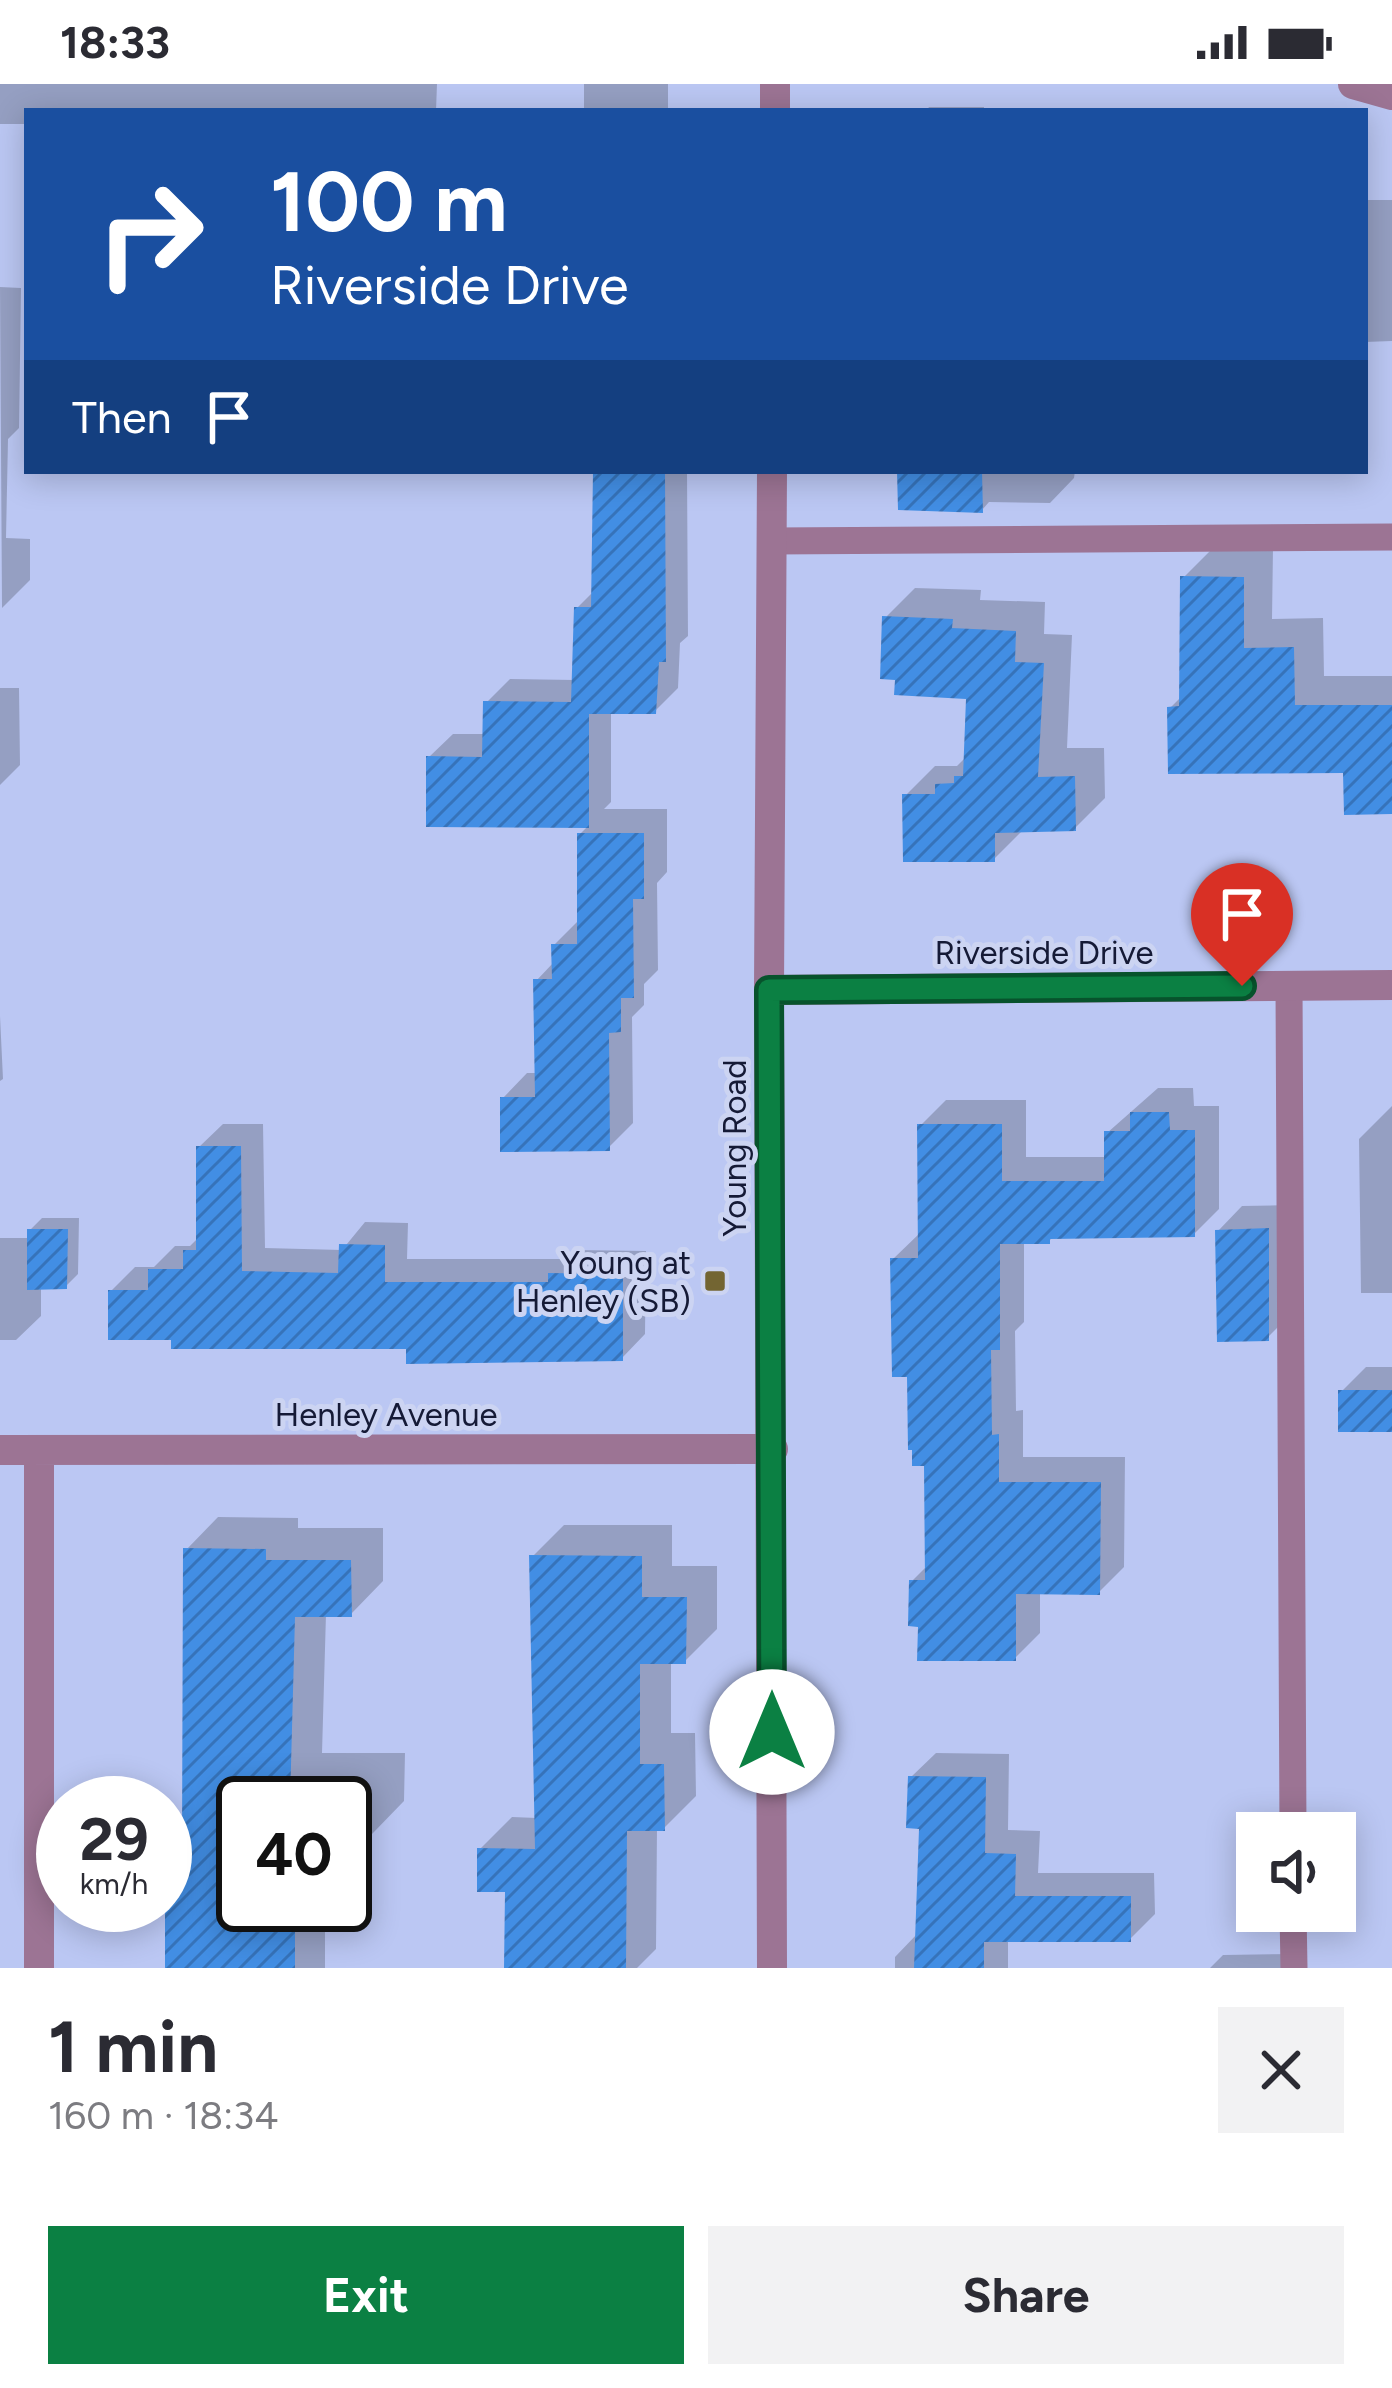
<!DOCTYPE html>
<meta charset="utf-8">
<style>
body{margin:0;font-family:Figtree,sans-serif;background:#f2f2f3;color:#2b2b33;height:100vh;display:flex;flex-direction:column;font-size:45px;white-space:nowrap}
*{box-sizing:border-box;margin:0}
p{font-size:39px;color:#7c7c81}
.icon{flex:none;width:66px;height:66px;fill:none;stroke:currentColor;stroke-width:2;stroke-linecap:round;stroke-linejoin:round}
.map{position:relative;height:1884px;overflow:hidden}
.side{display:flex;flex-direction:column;background:#fff;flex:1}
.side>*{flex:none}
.banner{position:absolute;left:24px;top:24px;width:1344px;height:366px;border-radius:0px;box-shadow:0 6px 30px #0003;background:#1a4fa0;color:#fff;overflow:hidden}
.controls{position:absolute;left:1236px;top:1728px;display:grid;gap:24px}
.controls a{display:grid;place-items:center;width:120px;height:120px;border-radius:0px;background:#fff;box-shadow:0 6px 30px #0003;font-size:60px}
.speed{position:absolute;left:36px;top:1692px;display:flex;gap:24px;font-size:60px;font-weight:700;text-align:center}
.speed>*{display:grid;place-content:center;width:156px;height:156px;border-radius:50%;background:#fff;box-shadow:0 6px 30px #0003;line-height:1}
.speed small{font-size:30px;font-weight:400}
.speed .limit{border:6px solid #111;border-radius:18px;background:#fff;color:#111}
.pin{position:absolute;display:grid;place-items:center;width:102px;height:102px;color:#fff;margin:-123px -51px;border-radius:50% 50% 50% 0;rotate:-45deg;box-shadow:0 0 12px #0007}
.pin .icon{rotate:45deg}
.me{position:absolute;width:132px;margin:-66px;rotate:0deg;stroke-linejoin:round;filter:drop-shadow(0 0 9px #0008)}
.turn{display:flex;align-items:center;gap:42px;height:252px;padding:0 48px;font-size:54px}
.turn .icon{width:156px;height:156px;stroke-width:2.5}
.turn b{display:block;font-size:84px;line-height:102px}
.then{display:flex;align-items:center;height:114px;padding:0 48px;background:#0003;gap:24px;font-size:45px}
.round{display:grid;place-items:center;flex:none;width:126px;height:126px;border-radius:0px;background:#f2f2f3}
.summary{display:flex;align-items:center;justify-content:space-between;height:204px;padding:0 48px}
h1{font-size:72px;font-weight:700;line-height:90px}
.primary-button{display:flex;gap:24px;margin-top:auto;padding:24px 48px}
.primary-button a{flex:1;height:138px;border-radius:0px;background:#0b8043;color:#fff;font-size:48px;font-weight:700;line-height:138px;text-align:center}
.primary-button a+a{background:#f2f2f3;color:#2b2b33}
.status{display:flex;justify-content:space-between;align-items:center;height:84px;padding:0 60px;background:#fff;direction:ltr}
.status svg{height:33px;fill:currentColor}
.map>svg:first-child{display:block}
</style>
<div class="status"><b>18:33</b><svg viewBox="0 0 49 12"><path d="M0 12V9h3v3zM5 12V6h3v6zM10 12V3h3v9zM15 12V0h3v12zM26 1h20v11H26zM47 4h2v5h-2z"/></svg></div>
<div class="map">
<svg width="1392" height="1884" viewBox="0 0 1392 1884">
<defs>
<pattern id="building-hatch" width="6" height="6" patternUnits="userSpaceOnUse" patternTransform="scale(3)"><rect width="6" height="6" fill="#428ee4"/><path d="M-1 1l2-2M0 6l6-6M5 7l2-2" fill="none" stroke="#3673ba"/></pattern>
</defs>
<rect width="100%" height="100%" fill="#bbc7f3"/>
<path fill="#0003" d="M 0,0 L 437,0 L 436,27 L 27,27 L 27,40 L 0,40 Z
M 584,0 L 668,0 L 668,27 L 584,27 Z
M 929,23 L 984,23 L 984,27 L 926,27 Z
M 1365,116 L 1392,116 L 1392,257 L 1365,258 Z
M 0,203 L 21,204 L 19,344 L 8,355 L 6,454 L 30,455 L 30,496 L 2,524 Z
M 596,387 L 687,387 L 688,552 L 680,559 L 678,604 L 655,627 L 611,627 L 611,718 L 604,725 L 667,725 L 667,788 L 657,799 L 658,886 L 644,900 L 644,921 L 632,933 L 633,1039 L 608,1064 L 503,1014 L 527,989 L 538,989 L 536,897 L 554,878 L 554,861 L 580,835 L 580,750 L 589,741 L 429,673 L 453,650 L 486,650 L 486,619 L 510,595 L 575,596 L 577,524 L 594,507 Z
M 901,387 L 1075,387 L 1074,394 L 1050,419 L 989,418 L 982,426 Z
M 1213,464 L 1273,464 L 1272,535 L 1323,534 L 1324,592 L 1392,592 L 1392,727 L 1346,686 L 1170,624 L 1182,612 L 1183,494 Z
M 915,504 L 981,506 L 980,516 L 1045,518 L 1044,550 L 1072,551 L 1067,664 L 1104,664 L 1105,714 L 1075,744 L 1024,745 L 994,775 L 905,712 L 935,682 L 957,682 L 967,672 L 969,612 L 885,534 Z
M 0,604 L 19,604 L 20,681 L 0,701 Z
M 0,932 L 3,995 L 0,997 Z
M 1158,1004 L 1193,1004 L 1194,1022 L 1219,1022 L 1219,1125 L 1194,1150 L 1054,1152 L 1049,1157 L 1024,1157 L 1024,1238 L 1015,1247 L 1016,1327 L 1023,1326 L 1023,1373 L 1125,1373 L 1124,1483 L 1099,1508 L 1040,1507 L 1040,1549 L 1015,1574 L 921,1540 L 912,1497 L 928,1481 L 927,1379 L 893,1175 L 921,1148 L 920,1042 L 946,1016 L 1026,1016 L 1026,1073 L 1107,1073 L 1107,1049 Z
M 1392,1022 L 1392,1209 L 1361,1209 L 1359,1055 Z
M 223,1040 L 263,1040 L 265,1164 L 342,1166 L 365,1138 L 408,1139 L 407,1175 L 566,1175 L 575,1166 L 646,1167 L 645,1250 L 622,1274 L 174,1253 L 111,1207 L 135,1183 L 154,1183 L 175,1162 L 190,1162 L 199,1153 L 199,1063 Z
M 1292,1121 L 1292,1229 L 1267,1254 L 1218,1147 L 1242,1122 Z
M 42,1134 L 79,1134 L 78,1190 L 66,1202 L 41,1202 L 41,1232 L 16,1256 L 0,1256 L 0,1154 L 30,1154 L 30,1146 Z
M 1366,1283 L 1392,1283 L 1392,1345 L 1341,1308 Z
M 218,1433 L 298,1434 L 298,1444 L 383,1444 L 383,1497 L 351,1530 L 326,1530 L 322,1669 L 405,1669 L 404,1717 L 372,1750 L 345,1750 L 345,1719 L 243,1719 L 243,1821 L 325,1821 L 325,1884 L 165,1884 L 165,1766 L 185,1746 L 186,1466 Z
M 564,1441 L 672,1441 L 672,1482 L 717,1482 L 717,1545 L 685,1577 L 671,1577 L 671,1649 L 695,1649 L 696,1712 L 664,1744 L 657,1744 L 656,1865 L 637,1884 L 507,1884 L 508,1805 L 480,1765 L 512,1733 L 537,1734 L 532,1473 Z
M 936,1669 L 1009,1670 L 1008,1746 L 1040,1747 L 1038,1789 L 1154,1789 L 1155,1830 L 1130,1855 L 1008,1855 L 1008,1884 L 895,1884 L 895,1873 L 918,1849 L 922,1742 L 911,1693 Z
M 1298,1870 L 1298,1884 L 1210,1884 L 1223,1871 Z"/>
<path fill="url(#building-hatch)" d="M 593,387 L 665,387 L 666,578 L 659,578 L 656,630 L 589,630 L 589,744 L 426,743 L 426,672 L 482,673 L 483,617 L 571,618 L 574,523 L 591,523 Z
M 897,387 L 982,387 L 983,429 L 898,426 Z
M 1180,492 L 1244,493 L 1244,564 L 1294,563 L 1295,621 L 1392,621 L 1392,730 L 1344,731 L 1343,689 L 1168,690 L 1167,623 L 1179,622 Z
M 882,532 L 953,535 L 952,544 L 1016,547 L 1015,578 L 1044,579 L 1038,693 L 1075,692 L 1076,747 L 995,749 L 995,778 L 903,778 L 902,710 L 935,710 L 935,700 L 954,699 L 954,692 L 963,692 L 966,615 L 894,611 L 895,596 L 880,595 Z
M 577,749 L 644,749 L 644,815 L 633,815 L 634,914 L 621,914 L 621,948 L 609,949 L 610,1067 L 500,1068 L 500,1013 L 535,1013 L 533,895 L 552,895 L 551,860 L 577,860 Z
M 1130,1028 L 1169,1028 L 1170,1046 L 1195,1046 L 1195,1153 L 1050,1155 L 1050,1160 L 1000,1160 L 1000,1266 L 991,1266 L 992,1351 L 999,1350 L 999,1398 L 1101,1398 L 1100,1511 L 1016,1510 L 1016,1577 L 917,1577 L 918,1543 L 908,1542 L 909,1496 L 925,1496 L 924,1382 L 912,1382 L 912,1366 L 908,1366 L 907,1293 L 892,1293 L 890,1174 L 918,1174 L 917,1040 L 1002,1040 L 1002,1097 L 1104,1097 L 1104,1047 L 1130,1047 Z
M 196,1062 L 241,1062 L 242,1187 L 338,1189 L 339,1160 L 385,1161 L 385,1198 L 548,1198 L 548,1189 L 623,1190 L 623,1277 L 406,1280 L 406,1265 L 171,1265 L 171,1256 L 108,1256 L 108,1206 L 148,1206 L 148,1185 L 183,1185 L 183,1166 L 196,1166 Z
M 1269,1144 L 1269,1257 L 1217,1258 L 1215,1146 Z
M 27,1145 L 68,1145 L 67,1205 L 27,1206 Z
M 1338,1306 L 1392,1306 L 1392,1348 L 1338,1348 Z
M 183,1464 L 266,1465 L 266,1476 L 351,1476 L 352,1533 L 295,1533 L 290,1719 L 243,1719 L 243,1821 L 295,1821 L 295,1884 L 165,1884 L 165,1765 L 182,1765 Z
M 529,1471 L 642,1472 L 642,1513 L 687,1513 L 686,1580 L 640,1580 L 640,1680 L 664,1680 L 665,1747 L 627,1747 L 626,1884 L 504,1884 L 505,1808 L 477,1808 L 477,1764 L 535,1765 Z
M 908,1692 L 986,1693 L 985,1769 L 1016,1770 L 1015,1812 L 1131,1812 L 1131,1858 L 984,1858 L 984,1884 L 914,1884 L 919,1745 L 906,1744 Z"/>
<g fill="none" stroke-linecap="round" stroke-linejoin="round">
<path stroke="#9c7494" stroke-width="27" d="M 772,457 L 1392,453
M 1289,901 L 1293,1749
M 1293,1827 L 1294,1884"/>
<path stroke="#9c7494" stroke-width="30" d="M 1353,0 L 1392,11
M 769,906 L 1392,901
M 0,1366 L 773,1365
M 39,1366 L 39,1884"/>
<path stroke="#9c7494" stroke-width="30" d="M 775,27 L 775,0
M 772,1884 L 769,906 L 772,387"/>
</g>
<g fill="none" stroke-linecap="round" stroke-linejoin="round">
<g stroke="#07532c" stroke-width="30">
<path id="route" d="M 772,1648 L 769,906 L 1242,902"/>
</g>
<use href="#route" stroke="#0b8043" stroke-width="21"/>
</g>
<rect fill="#736532" stroke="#ccd4f2" stroke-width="4.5" x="703" y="1185" width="24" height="24" rx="6"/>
<g text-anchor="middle" stroke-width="10" stroke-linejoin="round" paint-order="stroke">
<g font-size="33" fill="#151a36" stroke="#ccd4f2">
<text x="1044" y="880">Riverside Drive</text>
<text transform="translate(734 1064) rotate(-90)" y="12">Young Road</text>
<text x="386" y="1342">Henley Avenue</text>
</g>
<g font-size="33" fill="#151a36" stroke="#ccd4f2" text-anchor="end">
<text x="691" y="1190">Young at<tspan x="691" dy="38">Henley (SB)</tspan></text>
</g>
</g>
</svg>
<div class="controls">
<a><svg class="icon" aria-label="sound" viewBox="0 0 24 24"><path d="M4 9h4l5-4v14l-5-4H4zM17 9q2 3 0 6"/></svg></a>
</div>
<div class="speed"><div>29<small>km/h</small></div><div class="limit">40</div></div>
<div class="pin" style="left:1242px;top:902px;background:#d93025"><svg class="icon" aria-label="arrive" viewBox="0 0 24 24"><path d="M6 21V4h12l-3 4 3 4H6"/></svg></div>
<svg class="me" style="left:772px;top:1648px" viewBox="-20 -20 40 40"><circle r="19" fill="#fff"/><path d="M0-13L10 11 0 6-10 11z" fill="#0b8043"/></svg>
<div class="banner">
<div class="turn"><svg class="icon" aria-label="right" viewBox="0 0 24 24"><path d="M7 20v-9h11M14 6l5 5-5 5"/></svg><div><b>100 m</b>Riverside Drive</div></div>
<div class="then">Then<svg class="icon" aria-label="arrive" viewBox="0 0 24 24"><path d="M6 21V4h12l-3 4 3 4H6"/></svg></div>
</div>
</div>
<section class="side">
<div class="summary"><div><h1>1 min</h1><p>160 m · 18:34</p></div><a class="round"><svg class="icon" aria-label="close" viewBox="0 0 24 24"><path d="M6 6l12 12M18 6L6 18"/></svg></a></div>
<div class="primary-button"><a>Exit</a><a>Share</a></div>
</section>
